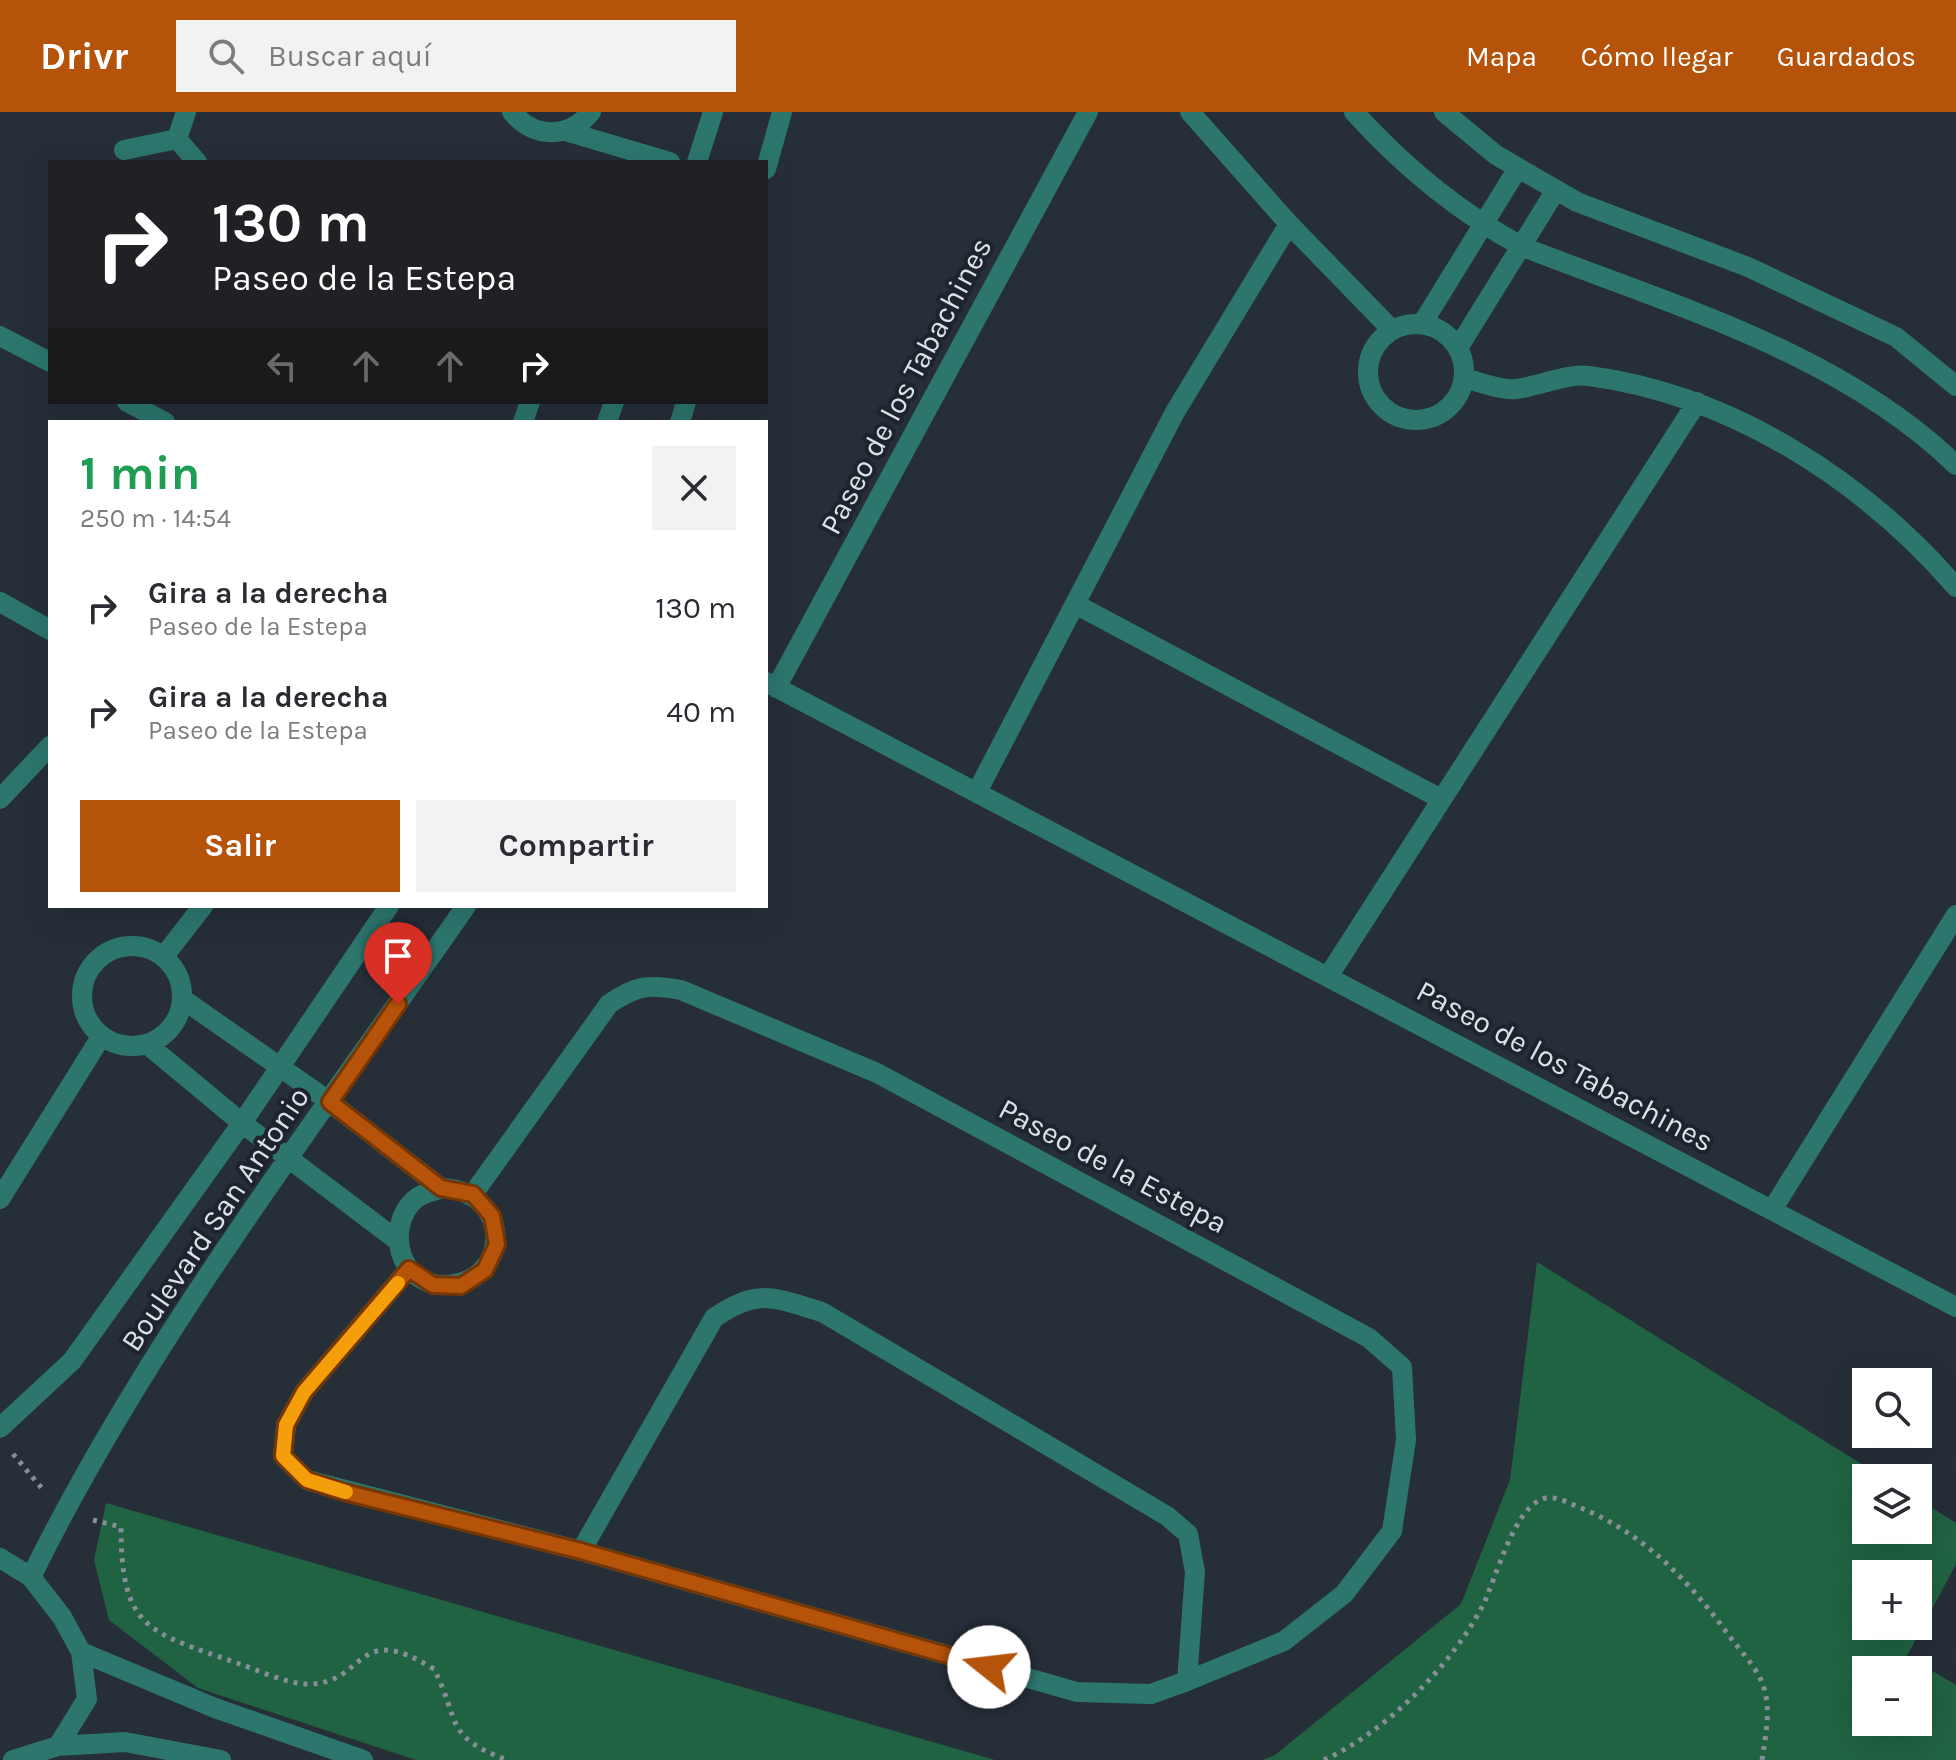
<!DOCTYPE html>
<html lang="es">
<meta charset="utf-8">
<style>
body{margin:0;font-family:Karla,sans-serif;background:#f2f2f3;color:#2b2b33;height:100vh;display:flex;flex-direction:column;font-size:30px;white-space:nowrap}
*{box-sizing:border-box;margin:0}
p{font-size:26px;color:#7c7c81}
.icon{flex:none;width:44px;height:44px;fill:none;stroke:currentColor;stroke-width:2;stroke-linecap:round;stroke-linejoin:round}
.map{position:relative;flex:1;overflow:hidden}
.drawer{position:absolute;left:48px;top:308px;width:720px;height:488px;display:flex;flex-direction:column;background:#fff;border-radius:0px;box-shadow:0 8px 32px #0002}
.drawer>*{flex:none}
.banner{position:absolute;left:48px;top:48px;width:720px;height:244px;border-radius:0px;box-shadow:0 8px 32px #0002;background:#202124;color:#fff;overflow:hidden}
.buttons{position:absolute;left:1852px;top:1256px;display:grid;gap:16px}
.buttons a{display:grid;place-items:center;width:80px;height:80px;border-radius:0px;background:#fff;box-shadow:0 8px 32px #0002;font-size:40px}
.pin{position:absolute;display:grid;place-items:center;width:68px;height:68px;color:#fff;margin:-82px -34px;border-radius:50% 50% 50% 0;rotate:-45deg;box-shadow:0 0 8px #0007}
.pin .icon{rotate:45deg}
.me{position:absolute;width:88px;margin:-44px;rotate:286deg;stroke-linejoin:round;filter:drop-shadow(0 0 6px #0008)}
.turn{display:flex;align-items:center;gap:28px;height:168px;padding:0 32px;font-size:36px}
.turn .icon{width:104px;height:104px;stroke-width:2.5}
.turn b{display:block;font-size:56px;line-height:68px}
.lanes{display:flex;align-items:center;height:76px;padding:0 32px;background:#0003;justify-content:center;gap:40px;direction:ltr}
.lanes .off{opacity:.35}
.round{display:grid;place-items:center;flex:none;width:84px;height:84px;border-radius:0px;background:#f2f2f3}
.overview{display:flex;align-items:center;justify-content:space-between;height:136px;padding:0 32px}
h1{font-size:48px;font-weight:700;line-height:60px;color:#1e9e55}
.action{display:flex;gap:16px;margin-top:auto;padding:16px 32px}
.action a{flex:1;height:92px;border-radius:0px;background:#b45309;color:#fff;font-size:32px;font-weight:700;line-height:92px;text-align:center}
.action a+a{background:#f2f2f3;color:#2b2b33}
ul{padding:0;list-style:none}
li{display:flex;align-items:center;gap:24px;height:104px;padding:0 32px}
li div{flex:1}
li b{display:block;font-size:30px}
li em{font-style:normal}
header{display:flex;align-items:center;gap:48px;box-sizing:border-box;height:112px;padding:0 40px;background:#b45309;color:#fff}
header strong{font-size:38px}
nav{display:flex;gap:44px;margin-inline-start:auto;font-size:28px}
.search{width:560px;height:72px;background:#f2f2f3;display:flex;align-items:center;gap:20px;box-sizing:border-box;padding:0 28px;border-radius:0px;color:#7c7c81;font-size:30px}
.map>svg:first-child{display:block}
</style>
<header>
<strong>Drivr</strong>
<div class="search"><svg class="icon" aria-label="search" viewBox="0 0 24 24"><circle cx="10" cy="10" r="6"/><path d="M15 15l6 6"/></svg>Buscar aquí</div>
<nav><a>Mapa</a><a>Cómo llegar</a><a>Guardados</a></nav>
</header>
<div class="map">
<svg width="1956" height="1648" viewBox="0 0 1956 1648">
<rect width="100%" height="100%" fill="#262e38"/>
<path fill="#206342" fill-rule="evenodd" d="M 1537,1150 L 1884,1366 L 1866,1366 L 1866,1418 L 1918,1418 L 1918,1387 L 1956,1411 L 1956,1452 L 1907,1544 L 1956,1573 L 1956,1648 L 1262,1648 L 1275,1643 L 1461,1492 L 1510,1368 ZM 1866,1462 L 1918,1462 L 1918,1514 L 1866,1514 ZM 1866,1558 L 1918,1558 L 1918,1610 L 1866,1610 Z
M 106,1391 L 995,1648 L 416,1648 L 198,1576 L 109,1508 L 94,1448 Z"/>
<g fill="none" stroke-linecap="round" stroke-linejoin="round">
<path stroke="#878e96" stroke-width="5" stroke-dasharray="4 6" stroke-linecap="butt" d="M 13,1342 L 45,1380
M 93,1408 L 121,1415 C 121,1518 149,1520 237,1551 C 258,1558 286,1572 308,1572 C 368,1572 353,1507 434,1557 C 461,1610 443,1624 507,1648
M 1324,1648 C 1386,1620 1452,1553 1483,1493 C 1496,1467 1515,1391 1546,1386 C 1557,1384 1571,1392 1581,1396 C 1645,1422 1690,1470 1730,1525 C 1740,1538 1752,1551 1759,1564 C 1773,1590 1766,1620 1762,1648"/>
<path stroke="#2c766e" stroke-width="20" d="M 186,0 L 177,27 L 197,50
M 512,0 C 534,27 569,27 591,0
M 1190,0 L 1289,112 L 1392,218
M 1354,0 C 1402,53 1460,101 1523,135 C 1671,193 1839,240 1956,353
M 1444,0 L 1496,43 L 1577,90 L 1748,155 L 1896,225 L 1956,274
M 565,19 L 670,50
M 124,38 L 177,27
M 697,50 L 713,0
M 766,57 L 782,0
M1368 260a48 48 0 1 1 96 0a48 48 0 1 1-96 0Z
M 1422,212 L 1518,56
M 0,224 L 50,250
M 1458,236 L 1556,78
M 1464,266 C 1480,270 1501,279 1517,277 C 1540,274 1567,261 1589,264 C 1732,283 1863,368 1956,475
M 127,290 L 165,310
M 523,310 L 530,290
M 607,310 L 614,290
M 680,310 L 686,290
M 0,490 L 50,518
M 1075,492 L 1441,687
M 766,570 L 1956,1195
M 776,576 L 1088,0
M 977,680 L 1175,300 L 1289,112
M 0,687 L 50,634
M82 884a50 50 0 1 1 100 0a50 50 0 1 1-100 0Z
M 164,844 L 203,794
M 1329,863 L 1697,290
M 184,888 L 330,990 L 441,1076 C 514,1078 513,1174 441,1173 C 431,1173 415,1165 409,1157 C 393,1135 396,1101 418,1085 C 424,1081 435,1079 441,1076
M 148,933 L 242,1011 L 398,1129
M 0,1087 L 101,925
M 1772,1098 L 1956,803
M 409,1157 L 304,1280 L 286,1313 L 283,1344 L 307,1368 L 581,1439 L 1077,1580 L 1151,1582 L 1187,1569 L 1284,1529 L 1344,1482 L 1392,1419 L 1406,1328 L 1402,1255 L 1369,1226 L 877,961 L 681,878 C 648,872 637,873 609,892 L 473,1082
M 0,1316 L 72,1249 L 242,1011 L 389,794
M 581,1439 L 714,1206 C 758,1175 774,1186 822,1200 L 1167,1404 L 1188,1422 L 1195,1460 L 1187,1569
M 31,1465 C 147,1229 316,1010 466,794"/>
<path stroke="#2c766e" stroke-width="20" d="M 0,1446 L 31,1465 L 62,1505 L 81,1540 L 87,1587 L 58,1634 L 13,1648
M 81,1540 L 215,1596 L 363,1648
M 58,1634 L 125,1630 L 221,1648"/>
</g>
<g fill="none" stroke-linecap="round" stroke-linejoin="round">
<g stroke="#753606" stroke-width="20">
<path id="route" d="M 398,892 L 330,990 L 441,1076 L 473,1082 L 492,1104 L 497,1132 L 485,1158 L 461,1174 L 433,1173 L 409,1157 L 304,1280 L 286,1313 L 283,1344 L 307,1368 L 344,1380 L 581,1439 L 989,1555"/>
</g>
<use href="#route" stroke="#b45309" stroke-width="14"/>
<path stroke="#f59e0b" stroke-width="14" d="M 346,1380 L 307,1368 L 283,1344 L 286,1313 L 304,1280 L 398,1171"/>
</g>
<g text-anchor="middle" stroke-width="8" stroke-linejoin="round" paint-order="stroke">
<g font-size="30" fill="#dde2e9" stroke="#1d242e">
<text transform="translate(906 274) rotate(-62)" y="10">Paseo de los Tabachines</text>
<text transform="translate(1565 954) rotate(28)" y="10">Paseo de los Tabachines</text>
<text transform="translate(1113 1054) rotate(28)" y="10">Paseo de la Estepa</text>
<text transform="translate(215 1107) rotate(-56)" y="10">Boulevard San Antonio</text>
</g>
</g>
</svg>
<div class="buttons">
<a><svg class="icon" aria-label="search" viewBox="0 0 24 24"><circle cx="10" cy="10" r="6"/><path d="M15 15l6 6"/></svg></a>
<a><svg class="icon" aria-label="layers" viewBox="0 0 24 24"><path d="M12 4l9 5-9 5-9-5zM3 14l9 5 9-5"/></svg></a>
<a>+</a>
<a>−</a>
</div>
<div class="pin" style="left:398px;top:892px;background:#d93025"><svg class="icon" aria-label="arrive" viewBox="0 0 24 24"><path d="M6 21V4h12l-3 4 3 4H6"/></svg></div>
<svg class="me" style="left:989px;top:1555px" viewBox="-20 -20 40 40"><circle r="19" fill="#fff"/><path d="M0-13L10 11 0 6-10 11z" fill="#b45309"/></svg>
<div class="banner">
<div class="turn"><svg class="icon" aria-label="right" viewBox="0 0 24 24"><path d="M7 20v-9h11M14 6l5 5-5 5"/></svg><div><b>130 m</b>Paseo de la Estepa</div></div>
<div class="lanes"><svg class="icon off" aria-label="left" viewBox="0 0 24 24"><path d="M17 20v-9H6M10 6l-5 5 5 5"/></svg><svg class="icon off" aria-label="ahead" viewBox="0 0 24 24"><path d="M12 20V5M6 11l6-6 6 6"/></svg><svg class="icon off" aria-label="ahead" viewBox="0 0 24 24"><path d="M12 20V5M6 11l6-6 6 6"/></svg><svg class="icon" aria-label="right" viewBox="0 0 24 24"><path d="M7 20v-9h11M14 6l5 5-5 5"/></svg></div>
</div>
<section class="drawer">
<div class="overview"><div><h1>1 min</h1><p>250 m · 14:54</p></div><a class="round"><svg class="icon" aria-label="close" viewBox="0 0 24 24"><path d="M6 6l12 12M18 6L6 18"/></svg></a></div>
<ul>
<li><svg class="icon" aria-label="right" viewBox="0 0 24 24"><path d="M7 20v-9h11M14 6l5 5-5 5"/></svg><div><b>Gira a la derecha</b><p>Paseo de la Estepa</p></div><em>130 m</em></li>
<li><svg class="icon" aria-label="right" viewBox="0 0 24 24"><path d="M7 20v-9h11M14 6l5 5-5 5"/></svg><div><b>Gira a la derecha</b><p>Paseo de la Estepa</p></div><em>40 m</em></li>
</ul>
<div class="action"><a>Salir</a><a>Compartir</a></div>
</section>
</div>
